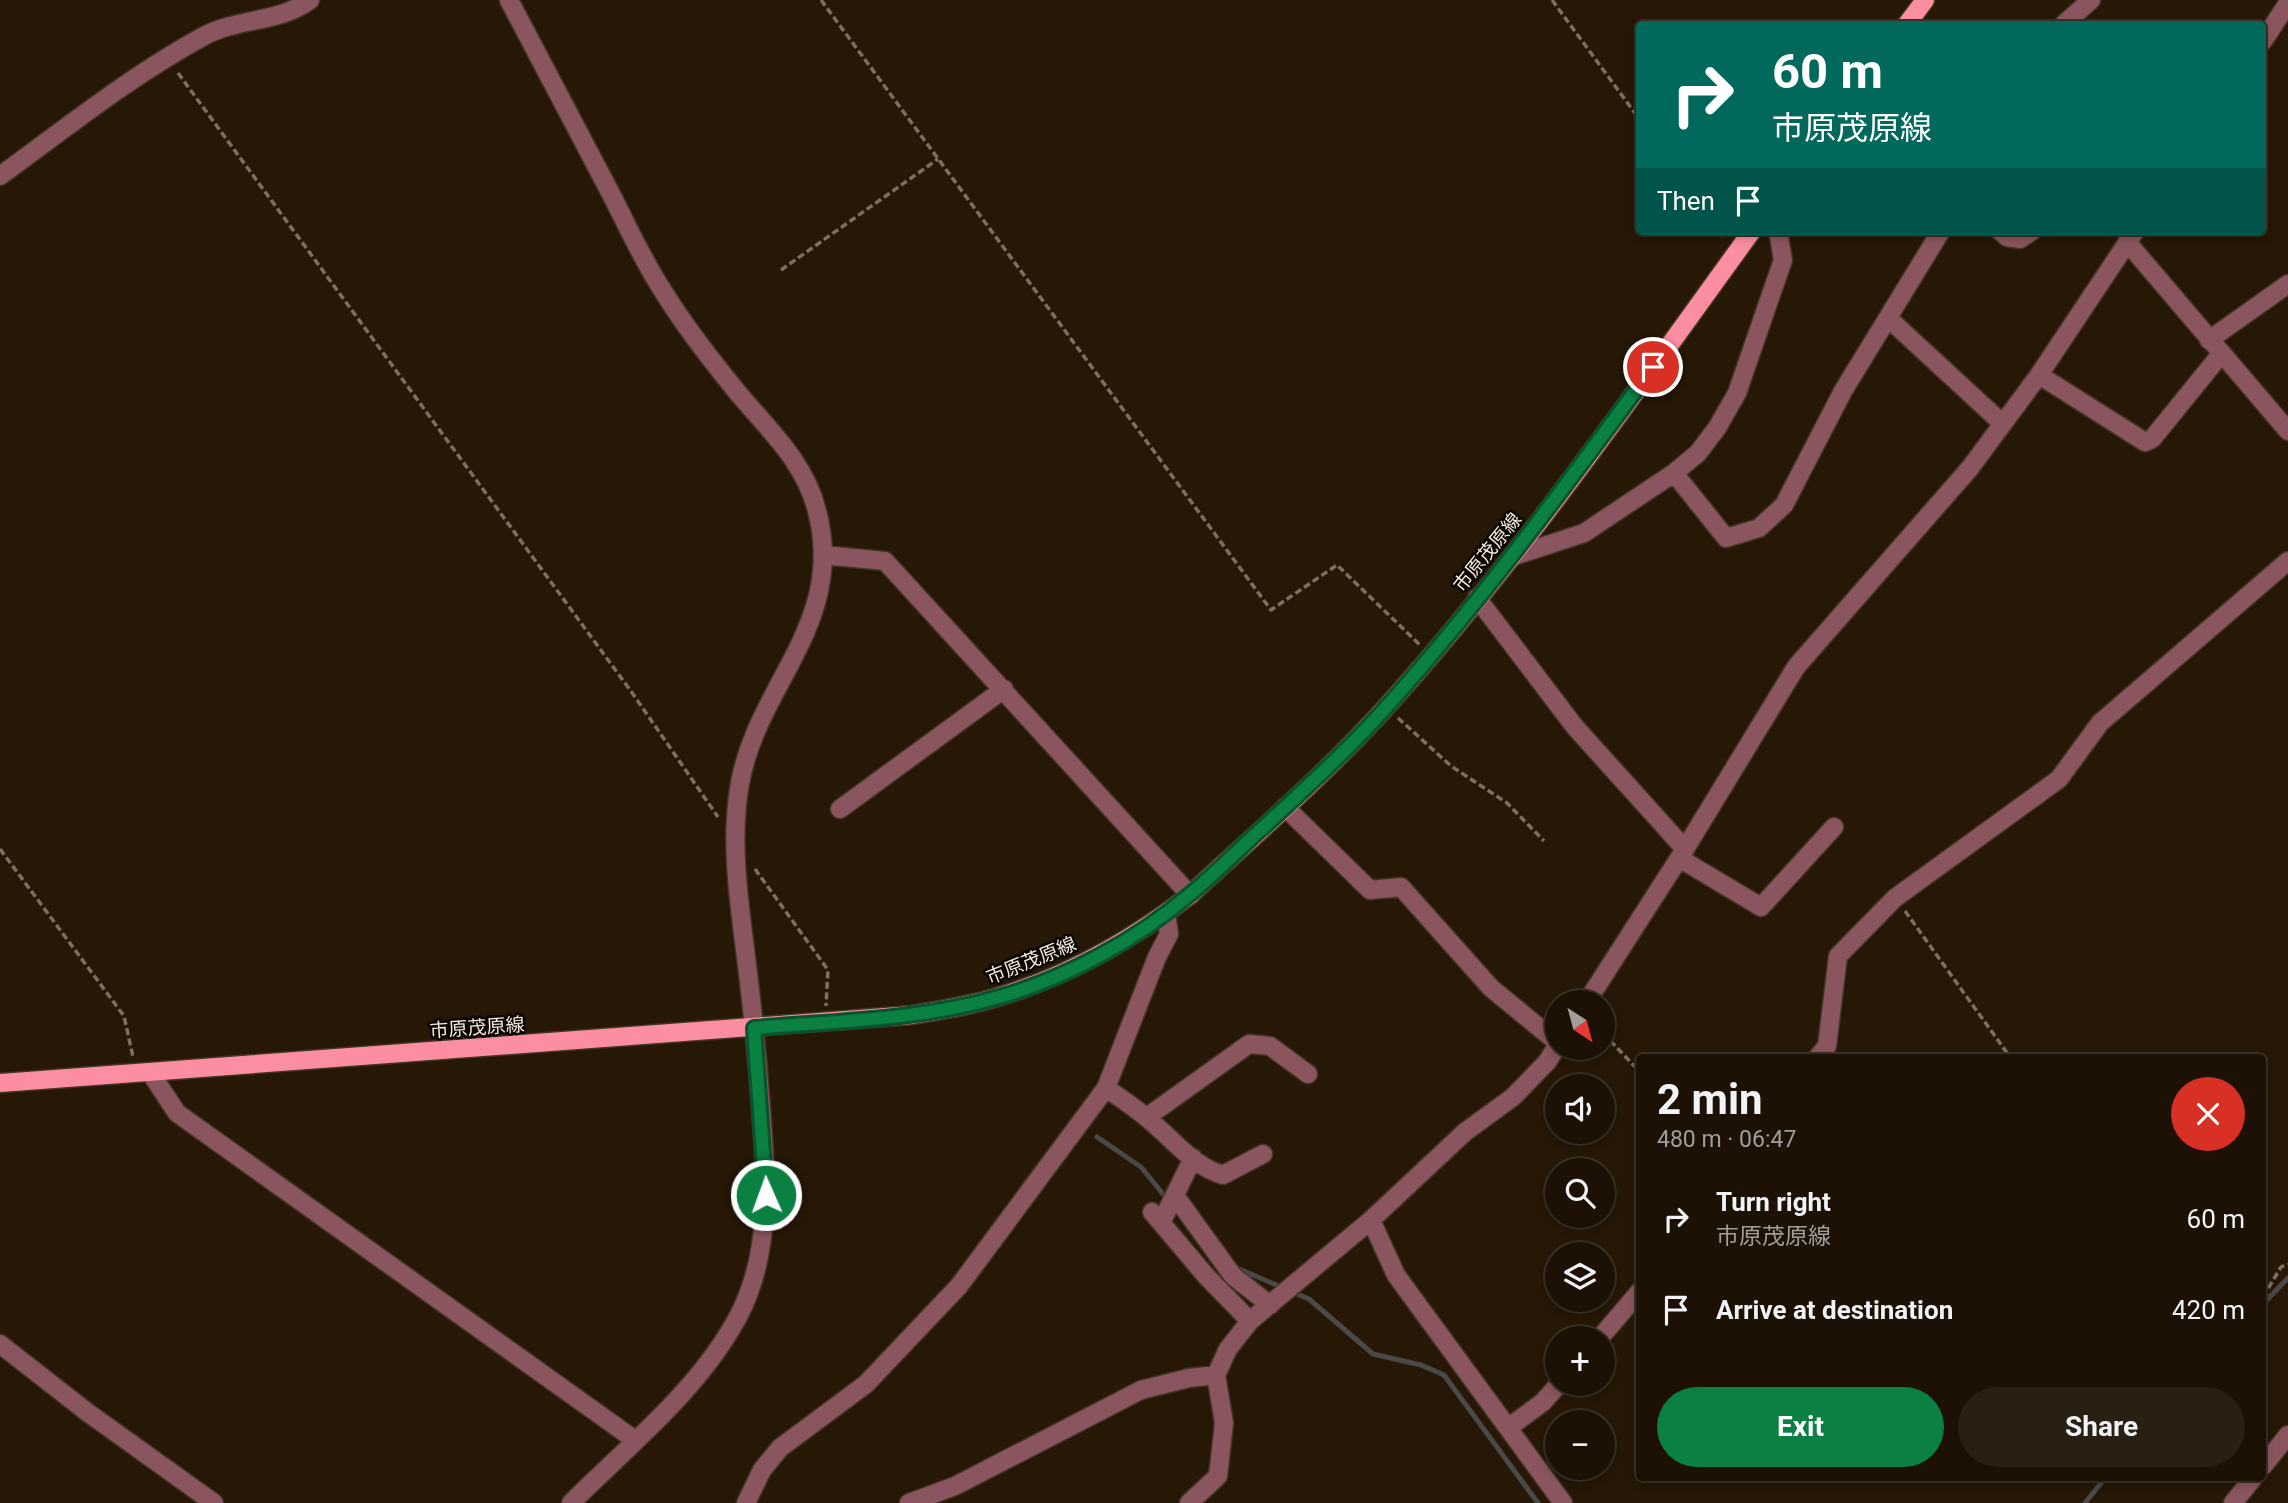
<!DOCTYPE html>
<meta charset="utf-8">
<style>
body{margin:0;font-family:Roboto,"Noto Sans JP",sans-serif;background:#291f13;color:#f1f3f6;height:100vh;display:flex;flex-direction:column;font-size:26px;white-space:nowrap}
*{box-sizing:border-box;margin:0}
p{font-size:23px;color:#a09d9a}
.icon{flex:none;width:38px;height:38px;fill:none;stroke:currentColor;stroke-width:2;stroke-linecap:round;stroke-linejoin:round}
.map{position:relative;flex:1;overflow:hidden}
.panel{position:absolute;left:1636px;top:1054px;width:630px;height:427px;display:flex;flex-direction:column;background:#1c1104;border-radius:7px;box-shadow:0 4px 10px #0003,0 0 0 2px #3a3126}
.panel>*{flex:none}
.banner{position:absolute;left:1636px;top:21px;width:630px;height:214px;border-radius:7px;box-shadow:0 4px 10px #0003,0 0 0 2px #3a3126;background:#00695c;color:#fff;overflow:hidden}
.needle{width:46px;rotate:144deg}
.buttons{position:absolute;left:1545px;top:990px;display:grid;gap:14px}
.buttons a{display:grid;place-items:center;width:70px;height:70px;border-radius:50%;background:#1c1104;box-shadow:0 4px 10px #0003,0 0 0 2px #3a3126;font-size:35px}
.pin{position:absolute;display:grid;place-items:center;width:60px;height:60px;color:#fff;margin:-30px;border:4px solid #fff;border-radius:50%;box-shadow:0 2px 7px #0007}
.me{position:absolute;width:77px;margin:-38px;rotate:358deg;stroke-linejoin:round;filter:drop-shadow(0 0 5px #0008)}
.turn{display:flex;align-items:center;gap:24px;height:147px;padding:0 21px;font-size:32px}
.turn .icon{width:91px;height:91px;stroke-width:2.5}
.turn b{display:block;font-size:49px;line-height:60px}
.then{display:flex;align-items:center;height:66px;padding:0 21px;background:#0003;gap:14px;font-size:26px}
.round{display:grid;place-items:center;flex:none;width:74px;height:74px;border-radius:37px;background:#291f13}
.head{display:flex;align-items:center;justify-content:space-between;height:119px;padding:0 21px}
h1{font-size:42px;font-weight:700;line-height:52px}
.cta{display:flex;gap:14px;margin-top:auto;padding:14px 21px}
.cta a{flex:1;height:80px;border-radius:42px;background:#0b8043;color:#fff;font-size:28px;font-weight:700;line-height:80px;text-align:center}
.cta a+a{background:#291f13;color:#f1f3f6}
ul{padding:0;list-style:none}
li{display:flex;align-items:center;gap:21px;height:91px;padding:0 21px}
li div{flex:1}
li b{display:block;font-size:26px}
li em{font-style:normal}
.map>svg:first-child{display:block}
</style>
<div class="map">
<svg width="2288" height="1503" viewBox="0 0 2288 1503">
<rect width="100%" height="100%" fill="#261706"/>
<g fill="none" stroke-linecap="round" stroke-linejoin="round">
<path stroke="#494948" stroke-width="5" d="M 1097,1137 L 1141,1167 L 1167,1199
M 1232,1266 L 1309,1299 L 1373,1354 L 1421,1365 L 1444,1375 L 1538,1503
M 2263,1304 L 2288,1278
M 2085,1503 L 2106,1477"/>
<g stroke="#433424" stroke-width="21">
<path id="minor" d="M 509,0 C 543,65 577,130 611,194 C 628,227 643,261 663,291 C 685,327 711,360 738,393 C 769,430 805,462 817,511 C 847,625 754,687 739,789 C 729,852 742,919 749,982 C 754,1024 758,1066 761,1108 C 766,1178 772,1251 739,1315 C 700,1389 629,1445 571,1503
M 2064,24 L 2091,0
M 2263,41 L 2288,3
M 0,176 C 66,128 132,75 204,36 C 237,18 279,23 310,0
M 2000,231 L 2007,237 L 2020,239 L 2032,231
M 2127,242 L 2288,431
M 1888,318 L 2003,424
M 2209,340 L 2288,284
M 2039,375 L 2145,442 L 2152,439 L 2221,354
M 1674,473 L 1726,538 L 1759,528 L 1784,505 L 1843,391 L 1941,231
M 823,555 L 885,561 L 1190,895
M 1514,556 L 1584,533 L 1674,473 L 1698,453 L 1717,428 L 1737,393 L 1783,260 L 1778,231
M 1477,598 L 1575,727 L 1685,849
M 1285,807 L 1370,890 L 1401,887 L 1491,988 L 1558,1043
M 840,809 L 1004,689
M 1679,858 L 1761,907 L 1834,827
M 1586,1003 L 1685,849 L 1796,667 L 1970,468 L 2039,375 L 2135,231
M 1818,1057 L 1827,1046 L 1838,956 L 1895,898 L 2059,779 L 2100,723 L 2288,561
M 150,1072 L 177,1113 L 635,1440
M 1106,1088 C 1120,1098 1134,1107 1147,1118 C 1171,1137 1192,1166 1223,1175 L 1263,1154
M 1147,1117 L 1249,1044 L 1270,1046 L 1308,1074
M 1176,1197 L 1233,1276 L 1270,1305
M 1152,1212 L 1207,1277 L 1250,1321
M 1371,1220 L 1396,1275 L 1563,1503
M 1162,1221 L 1193,1158
M 1599,1339 L 1640,1291
M 0,1344 L 87,1412 L 214,1503
M 1508,1428 L 1543,1402 L 1559,1384
M 2263,1466 L 2288,1435
M 746,1503 L 762,1470 L 780,1448 L 866,1384 L 959,1286 L 1106,1088 L 1157,957 L 1169,934 L 1166,914
M 909,1503 L 955,1486 L 1141,1390 L 1189,1378 L 1216,1375
M 1189,1503 L 1218,1476 L 1224,1423 L 1216,1375 L 1228,1349 L 1250,1321 L 1371,1220 L 1465,1132 L 1513,1097 L 1547,1062 L 1558,1045
M 2233,1503 L 2254,1477"/>
</g>
<g stroke="#433424" stroke-width="21">
<path id="major" d="M 1907,24 L 1925,0
M 0,1083 L 912,1015 C 942,1010 973,1005 1001,996 C 1069,975 1133,939 1190,895 C 1257,833 1327,773 1388,705 C 1521,557 1635,392 1752,231"/>
</g>
<path stroke="#7c6f61" stroke-width="3.5" stroke-dasharray="7 3.5" stroke-linecap="butt" d="M 821,0 L 1271,610 L 1337,565 L 1420,645
M 1552,0 L 1640,120
M 178,73 L 633,694 L 718,817
M 1718,231 L 1724,239
M 781,270 L 938,159
M 1398,718 L 1451,766 L 1507,803 L 1544,841
M 0,849 L 124,1016 L 133,1057
M 755,869 L 828,970 L 826,1006
M 1905,911 L 2010,1057
M 1603,1033 L 1640,1072
M 2263,1297 L 2281,1267 L 2288,1264"/>
<use href="#minor" stroke="#8a555e" stroke-width="18"/>
<use href="#major" stroke="#fc8ea2" stroke-width="18"/>
</g>
<g fill="none" stroke-linecap="round" stroke-linejoin="round">
<g stroke="#07532c" stroke-width="18">
<path id="route" d="M 766,1195 L 754,1028 C 836,1021 920,1020 999,997 C 1066,978 1136,940 1189,895 C 1216,873 1241,847 1267,824 C 1309,785 1351,747 1389,704 C 1484,598 1568,482 1653,367"/>
</g>
<use href="#route" stroke="#0b8043" stroke-width="12"/>
</g>
<g text-anchor="middle" stroke-width="5" stroke-linejoin="round" paint-order="stroke">
<g font-size="19" fill="#f3e9de" stroke="#0a0501">
<text transform="translate(1487 552) rotate(-51)" y="7">市原茂原線</text>
<text transform="translate(1031 960) rotate(-22)" y="7">市原茂原線</text>
<text transform="translate(477 1027) rotate(-4)" y="7">市原茂原線</text>
</g>
</g>
</svg>
<div class="buttons">
<a><svg class="needle" viewBox="-14 -14 28 28"><path d="M0-13l5 13h-10z" fill="#e53935"/><path d="M0 13l5-13h-10z" fill="#a09d9a"/></svg></a>
<a><svg class="icon" aria-label="sound" viewBox="0 0 24 24"><path d="M4 9h4l5-4v14l-5-4H4zM17 9q2 3 0 6"/></svg></a>
<a><svg class="icon" aria-label="search" viewBox="0 0 24 24"><circle cx="10" cy="10" r="6"/><path d="M15 15l6 6"/></svg></a>
<a><svg class="icon" aria-label="layers" viewBox="0 0 24 24"><path d="M12 4l9 5-9 5-9-5zM3 14l9 5 9-5"/></svg></a>
<a>+</a>
<a>−</a>
</div>
<div class="pin" style="left:1653px;top:367px;background:#d93025"><svg class="icon" aria-label="arrive" viewBox="0 0 24 24"><path d="M6 21V4h12l-3 4 3 4H6"/></svg></div>
<svg class="me" style="left:766px;top:1195px" viewBox="-20 -20 40 40"><circle r="17" fill="#0b8043" stroke="#fff" stroke-width="3"/><path d="M0-11L8 9 0 5-8 9z" fill="#fff"/></svg>
<div class="banner">
<div class="turn"><svg class="icon" aria-label="right" viewBox="0 0 24 24"><path d="M7 20v-9h11M14 6l5 5-5 5"/></svg><div><b>60 m</b>市原茂原線</div></div>
<div class="then">Then<svg class="icon" aria-label="arrive" viewBox="0 0 24 24"><path d="M6 21V4h12l-3 4 3 4H6"/></svg></div>
</div>
<section class="panel">
<div class="head"><div><h1>2 min</h1><p>480 m · 06:47</p></div><a class="round" style="background:#d93025;color:#fff"><svg class="icon" aria-label="close" viewBox="0 0 24 24"><path d="M6 6l12 12M18 6L6 18"/></svg></a></div>
<ul>
<li><svg class="icon" aria-label="right" viewBox="0 0 24 24"><path d="M7 20v-9h11M14 6l5 5-5 5"/></svg><div><b>Turn right</b><p>市原茂原線</p></div><em>60 m</em></li>
<li><svg class="icon" aria-label="arrive" viewBox="0 0 24 24"><path d="M6 21V4h12l-3 4 3 4H6"/></svg><div><b>Arrive at destination</b></div><em>420 m</em></li>
</ul>
<div class="cta"><a>Exit</a><a>Share</a></div>
</section>
</div>
